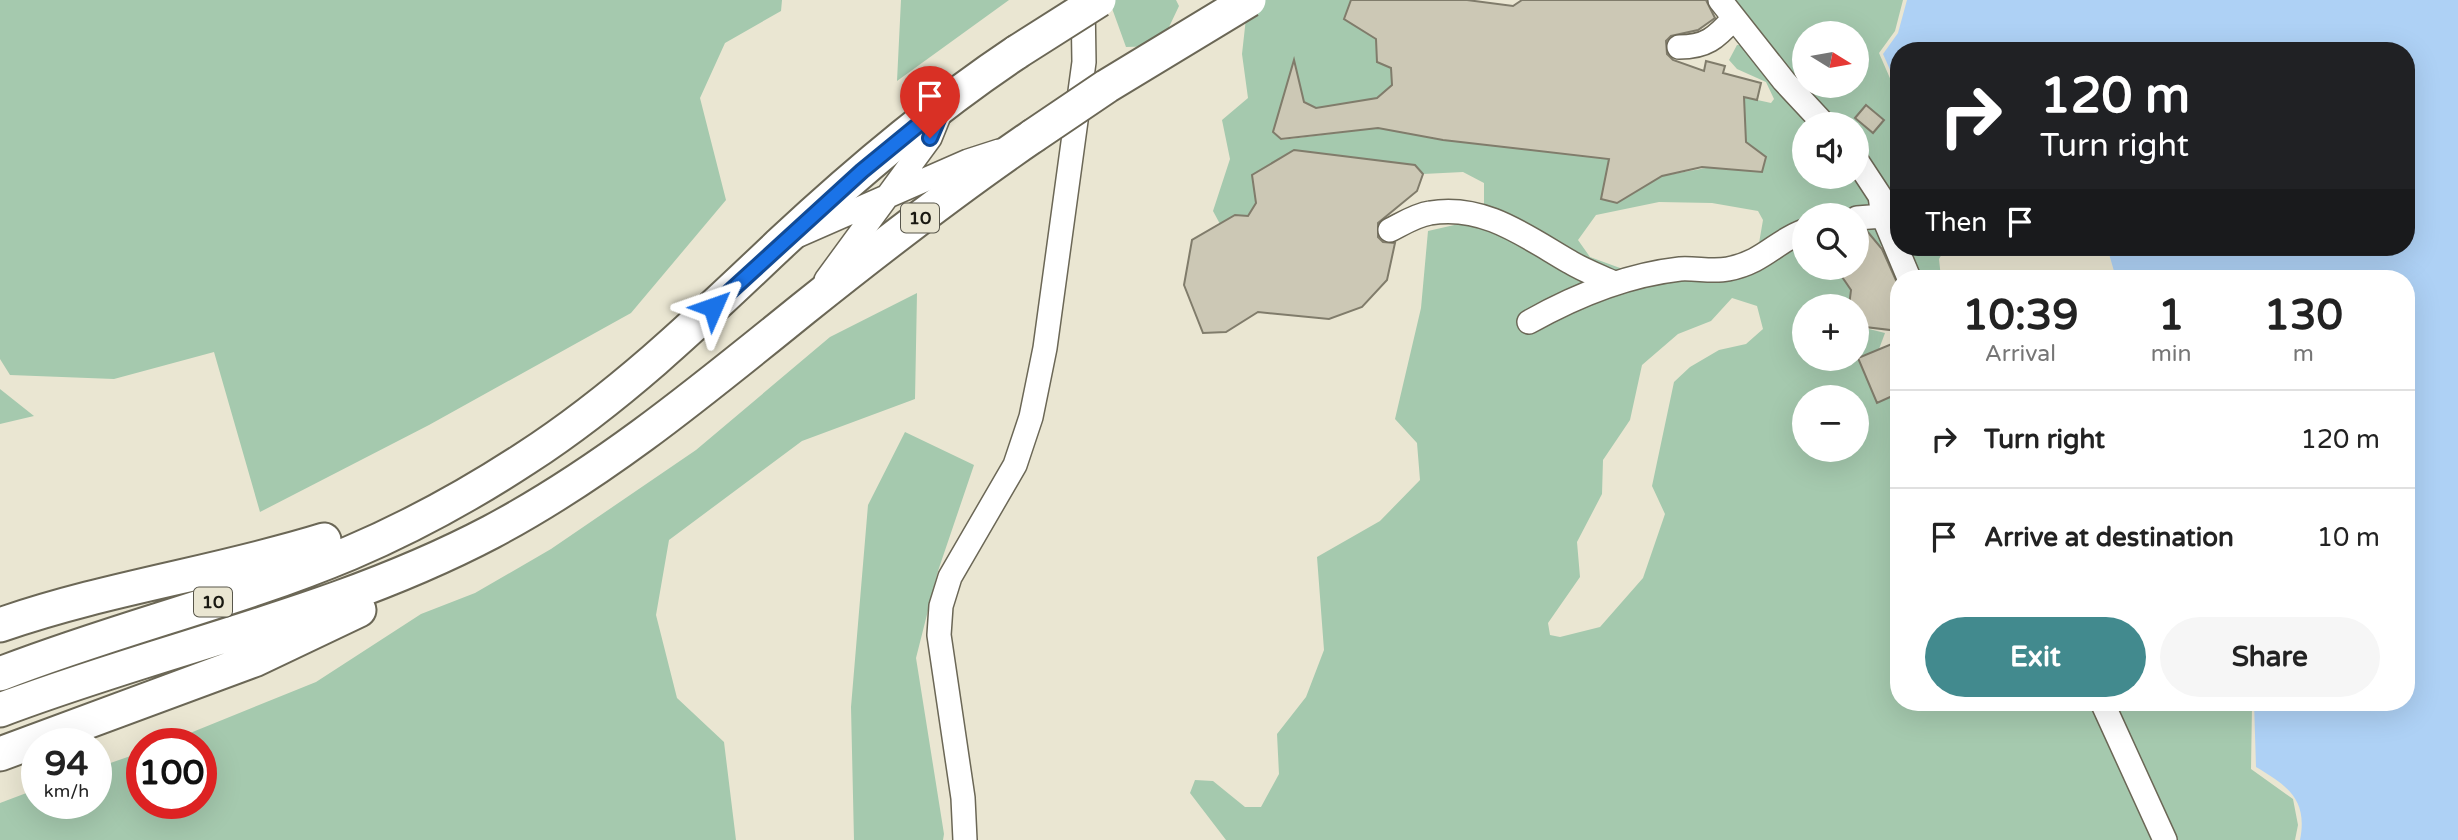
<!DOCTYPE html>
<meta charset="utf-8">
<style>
body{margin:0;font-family:"Varela Round",sans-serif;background:#f6f6f6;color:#222;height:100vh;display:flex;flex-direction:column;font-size:26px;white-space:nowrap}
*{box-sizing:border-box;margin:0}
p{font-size:23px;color:#767676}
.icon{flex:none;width:38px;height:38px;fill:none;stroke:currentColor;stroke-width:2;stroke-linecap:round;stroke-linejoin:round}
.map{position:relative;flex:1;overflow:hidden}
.details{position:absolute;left:1890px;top:270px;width:525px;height:441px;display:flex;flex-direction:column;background:#fff;border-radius:28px;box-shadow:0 7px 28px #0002}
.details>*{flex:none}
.guide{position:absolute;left:1890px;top:42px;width:525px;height:214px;border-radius:28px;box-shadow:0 7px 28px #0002;background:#202124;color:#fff;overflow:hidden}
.needle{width:46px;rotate:101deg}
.buttons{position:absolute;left:1792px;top:21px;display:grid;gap:14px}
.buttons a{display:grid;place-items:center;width:77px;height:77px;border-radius:50%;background:#fff;box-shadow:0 7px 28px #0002;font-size:35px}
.speed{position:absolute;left:21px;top:728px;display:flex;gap:14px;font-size:35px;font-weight:700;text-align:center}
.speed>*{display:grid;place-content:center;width:91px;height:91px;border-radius:50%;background:#fff;box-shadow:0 7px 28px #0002;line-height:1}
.speed small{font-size:18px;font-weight:400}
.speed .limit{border:10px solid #d22;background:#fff;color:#111}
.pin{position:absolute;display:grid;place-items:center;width:60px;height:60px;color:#fff;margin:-72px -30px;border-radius:50% 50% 50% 0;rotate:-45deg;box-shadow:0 0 7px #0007}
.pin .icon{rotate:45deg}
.me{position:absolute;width:77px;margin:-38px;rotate:47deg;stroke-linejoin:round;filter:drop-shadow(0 0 5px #0008)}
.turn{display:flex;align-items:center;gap:24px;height:147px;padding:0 35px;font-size:32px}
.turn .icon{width:91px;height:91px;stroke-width:2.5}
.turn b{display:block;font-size:49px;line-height:60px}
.then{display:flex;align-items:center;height:66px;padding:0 35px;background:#0003;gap:14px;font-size:26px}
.eta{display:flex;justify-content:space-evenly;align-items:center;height:119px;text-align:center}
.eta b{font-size:42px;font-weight:700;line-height:49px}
.cta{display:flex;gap:14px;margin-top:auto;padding:14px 35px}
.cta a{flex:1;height:80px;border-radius:42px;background:#428a8e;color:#fff;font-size:28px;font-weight:700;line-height:80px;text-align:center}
.cta a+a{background:#f6f6f6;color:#222}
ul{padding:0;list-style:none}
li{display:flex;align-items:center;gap:21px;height:98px;padding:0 35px;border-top:2px solid #e0e0e0}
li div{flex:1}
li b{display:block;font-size:26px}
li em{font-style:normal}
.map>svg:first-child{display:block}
</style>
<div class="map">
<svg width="2458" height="840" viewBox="0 0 2458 840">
<rect width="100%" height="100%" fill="#eae6d2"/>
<path fill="#a5c9ae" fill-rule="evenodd" d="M 0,0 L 782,0 L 781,11 L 725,43 L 700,98 L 726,200 L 631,313 L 429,425 L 260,512 L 214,352 L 114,379 L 10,375 L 0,359 Z
M 901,0 L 1009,0 L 897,81 Z
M 1109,0 L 1176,0 L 1179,6 L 1160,46 L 1126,47 Z
M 1248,0 L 1351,0 L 1344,19 L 1376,39 L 1377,61 L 1391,68 L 1392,85 L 1377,98 L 1316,108 L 1304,101 L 1298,76 L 1290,76 L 1274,132 L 1281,140 L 1378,128 L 1443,140 L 1609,159 L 1601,199 L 1617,202 L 1662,176 L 1766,157 L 1746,142 L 1744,97 L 1771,103 L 1774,99 L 1766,82 L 1737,69 L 1729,60 L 1737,45 L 1746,45 L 1815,124 L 1804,124 L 1804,177 L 1862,179 L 1885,242 L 1880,247 L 1864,229 L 1857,233 L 1857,215 L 1804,215 L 1804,268 L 1836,268 L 1851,290 L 1849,306 L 1804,306 L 1804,359 L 1857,359 L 1857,326 L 1885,333 L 1879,349 L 1858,359 L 1877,403 L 1899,393 L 1899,702 L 2248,702 L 2252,706 L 2251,769 L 2293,799 L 2298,825 L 2295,840 L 1226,840 L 1190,793 L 1195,780 L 1213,781 L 1245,807 L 1261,807 L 1279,774 L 1277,734 L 1306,697 L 1324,650 L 1317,557 L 1380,521 L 1420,480 L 1417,443 L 1395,419 L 1421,308 L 1428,231 L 1463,223 L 1484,204 L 1484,183 L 1463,172 L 1423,174 L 1415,165 L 1333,155 L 1283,156 L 1252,175 L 1256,203 L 1248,216 L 1235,215 L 1220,224 L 1213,211 L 1230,159 L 1222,120 L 1248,98 L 1242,54 ZM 1659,202 L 1712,203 L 1758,211 L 1763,220 L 1758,249 L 1726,263 L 1620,268 L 1590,257 L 1578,240 L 1596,215 ZM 1732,298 L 1757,306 L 1763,329 L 1746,344 L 1719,350 L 1690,367 L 1674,382 L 1652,486 L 1665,514 L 1643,578 L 1600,627 L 1560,637 L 1550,635 L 1548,623 L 1580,577 L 1577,542 L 1602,494 L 1603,460 L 1630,420 L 1642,365 L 1678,334 L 1711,321 ZM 1804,397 L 1857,397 L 1857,450 L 1804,450 Z
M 1735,0 L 1903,0 L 1895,31 L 1879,53 L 1899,99 L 1899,196 L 1889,194 L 1867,156 L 1857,146 L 1857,124 L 1834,124 L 1759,35 ZM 1804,33 L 1857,33 L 1857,86 L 1804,86 Z
M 1903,247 L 1946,247 L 1939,259 L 1941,278 L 1916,278 Z
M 917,293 L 915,399 L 802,441 L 669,540 L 656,615 L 677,698 L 724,742 L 736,840 L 0,840 L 0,803 L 37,789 L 37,803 L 96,803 L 96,768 L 142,752 L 142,803 L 201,803 L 201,744 L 163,744 L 316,682 L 421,614 L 475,593 L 551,549 L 696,450 L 830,337 Z
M 0,389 L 34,416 L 0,424 Z
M 905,432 L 974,465 L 938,571 L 916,658 L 944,834 L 943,840 L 854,840 L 851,707 L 868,505 Z"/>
<path fill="#aed1f5" d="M 1907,0 L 2458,0 L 2458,840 L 2300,840 C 2308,800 2288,786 2256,767 L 2254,702 L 2406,702 L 2406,278 L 2116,278 L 2107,247 L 2406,247 L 2406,51 L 1899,51 L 1899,90 L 1883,54 L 1898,33 Z"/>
<path fill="#ccc8b5" stroke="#807c6b" stroke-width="2" d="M 1351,0 L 1467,0 L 1513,6 L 1522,0 L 1706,0 L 1715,18 L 1698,30 L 1671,36 L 1666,41 L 1667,54 L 1673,60 L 1704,71 L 1706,61 L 1725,66 L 1723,73 L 1761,83 L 1757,100 L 1744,97 L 1746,142 L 1766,157 L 1762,172 L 1702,167 L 1662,176 L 1617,203 L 1601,199 L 1609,159 L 1443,140 L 1378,128 L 1281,139 L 1273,132 L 1294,60 L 1304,102 L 1316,108 L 1377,98 L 1392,85 L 1391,68 L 1377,62 L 1376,39 L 1344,19 Z
M 1866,105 L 1884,120 L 1873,133 L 1855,118 Z
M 1294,150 L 1415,165 L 1423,174 L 1417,191 L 1378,223 L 1378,237 L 1383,242 L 1395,243 L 1387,280 L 1362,307 L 1329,319 L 1258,312 L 1226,332 L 1203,333 L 1184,285 L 1192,240 L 1235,215 L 1248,216 L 1256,203 L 1252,175 Z
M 1867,231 L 1882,249 L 1899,287 L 1899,331 L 1857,326 L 1857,306 L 1849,306 L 1851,290 L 1836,268 L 1857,268 L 1857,232 Z
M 1899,341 L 1899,393 L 1877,403 L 1858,358 Z"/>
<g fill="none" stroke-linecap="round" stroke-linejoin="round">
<g stroke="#6b6756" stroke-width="26">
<path id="minor" d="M 1720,0 L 1784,81 L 1824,124
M 1679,47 C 1706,47 1716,38 1733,19
M 1857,161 L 1880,196 L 1883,216 L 1909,278
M 1857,218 L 1883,216
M 1390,230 C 1402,224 1416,215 1430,213 C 1484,204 1525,236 1570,262 C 1583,270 1599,276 1614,283
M 799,235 L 968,161 L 999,151
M 826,280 L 930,138 L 943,106
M 1529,322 C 1577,295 1626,275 1680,269 C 1696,268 1713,272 1728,269 C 1764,262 1776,241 1804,231
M 2102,702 L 2165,840
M 965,840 L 963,798 L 939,635 L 941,606 L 950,577 L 1015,465 L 1031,417 L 1045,348 L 1084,62 L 1083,0"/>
</g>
<g stroke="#6b6756" stroke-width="37">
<path id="highway" d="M 0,625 C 106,588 218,573 324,540
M 0,674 C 115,629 236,601 350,553 C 411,527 471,494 526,458 C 620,397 701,319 781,243 C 855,174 933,108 1017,52
M 0,710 C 163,648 335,614 491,532 C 604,472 704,389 803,309 C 878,249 954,190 1033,136
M 0,754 L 254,660 L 359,610"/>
</g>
<use href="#minor" stroke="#fff" stroke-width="23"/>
<use href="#highway" stroke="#fff" stroke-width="33"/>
<g stroke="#6b6756" stroke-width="37" stroke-linecap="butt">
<path id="highway-bridge" d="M 1017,52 L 1099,0
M 1033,136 L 1107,86 L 1249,0"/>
</g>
<use href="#highway-bridge" stroke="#fff" stroke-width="33"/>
</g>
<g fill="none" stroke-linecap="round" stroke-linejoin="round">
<g stroke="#114b97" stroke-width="18">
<path id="route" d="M 713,307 L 862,171 L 945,103 L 930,138"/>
</g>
<use href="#route" stroke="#1a73e8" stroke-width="12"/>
</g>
<g text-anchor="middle" stroke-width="7" stroke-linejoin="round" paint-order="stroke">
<g fill="#eae6d2" stroke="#58564b" stroke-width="2">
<rect x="901" y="203.5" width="38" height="29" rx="5"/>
<rect x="194" y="587.5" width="38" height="29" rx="5"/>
</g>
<g font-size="18" font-weight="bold" fill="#191811">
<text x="920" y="224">10</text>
<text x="213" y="608">10</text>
</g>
</g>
</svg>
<div class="buttons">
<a><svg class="needle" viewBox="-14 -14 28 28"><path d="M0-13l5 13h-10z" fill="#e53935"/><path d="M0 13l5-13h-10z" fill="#767676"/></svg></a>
<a><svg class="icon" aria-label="sound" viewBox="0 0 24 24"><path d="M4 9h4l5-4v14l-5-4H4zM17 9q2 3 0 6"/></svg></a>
<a><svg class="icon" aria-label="search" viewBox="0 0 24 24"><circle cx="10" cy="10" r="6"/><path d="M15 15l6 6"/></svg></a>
<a>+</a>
<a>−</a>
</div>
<div class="speed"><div>94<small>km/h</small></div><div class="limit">100</div></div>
<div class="pin" style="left:930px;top:138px;background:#d93025"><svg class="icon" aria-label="arrive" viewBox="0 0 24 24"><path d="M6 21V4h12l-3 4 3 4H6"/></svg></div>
<svg class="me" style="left:713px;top:307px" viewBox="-20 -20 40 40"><path d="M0-17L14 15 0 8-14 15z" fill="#1a73e8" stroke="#fff" stroke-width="4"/></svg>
<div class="guide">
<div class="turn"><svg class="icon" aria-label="right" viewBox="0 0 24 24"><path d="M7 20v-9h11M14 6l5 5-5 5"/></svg><div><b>120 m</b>Turn right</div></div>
<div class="then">Then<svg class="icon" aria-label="arrive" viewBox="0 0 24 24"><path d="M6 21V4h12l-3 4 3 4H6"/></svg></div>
</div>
<section class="details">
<div class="eta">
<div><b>10:39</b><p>Arrival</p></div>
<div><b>1</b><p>min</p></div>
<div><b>130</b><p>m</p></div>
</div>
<ul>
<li><svg class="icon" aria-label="right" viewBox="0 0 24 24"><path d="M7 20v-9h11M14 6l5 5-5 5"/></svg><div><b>Turn right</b></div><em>120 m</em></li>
<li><svg class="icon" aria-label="arrive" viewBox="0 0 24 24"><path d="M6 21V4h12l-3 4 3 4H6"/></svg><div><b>Arrive at destination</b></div><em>10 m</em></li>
</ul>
<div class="cta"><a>Exit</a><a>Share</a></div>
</section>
</div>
